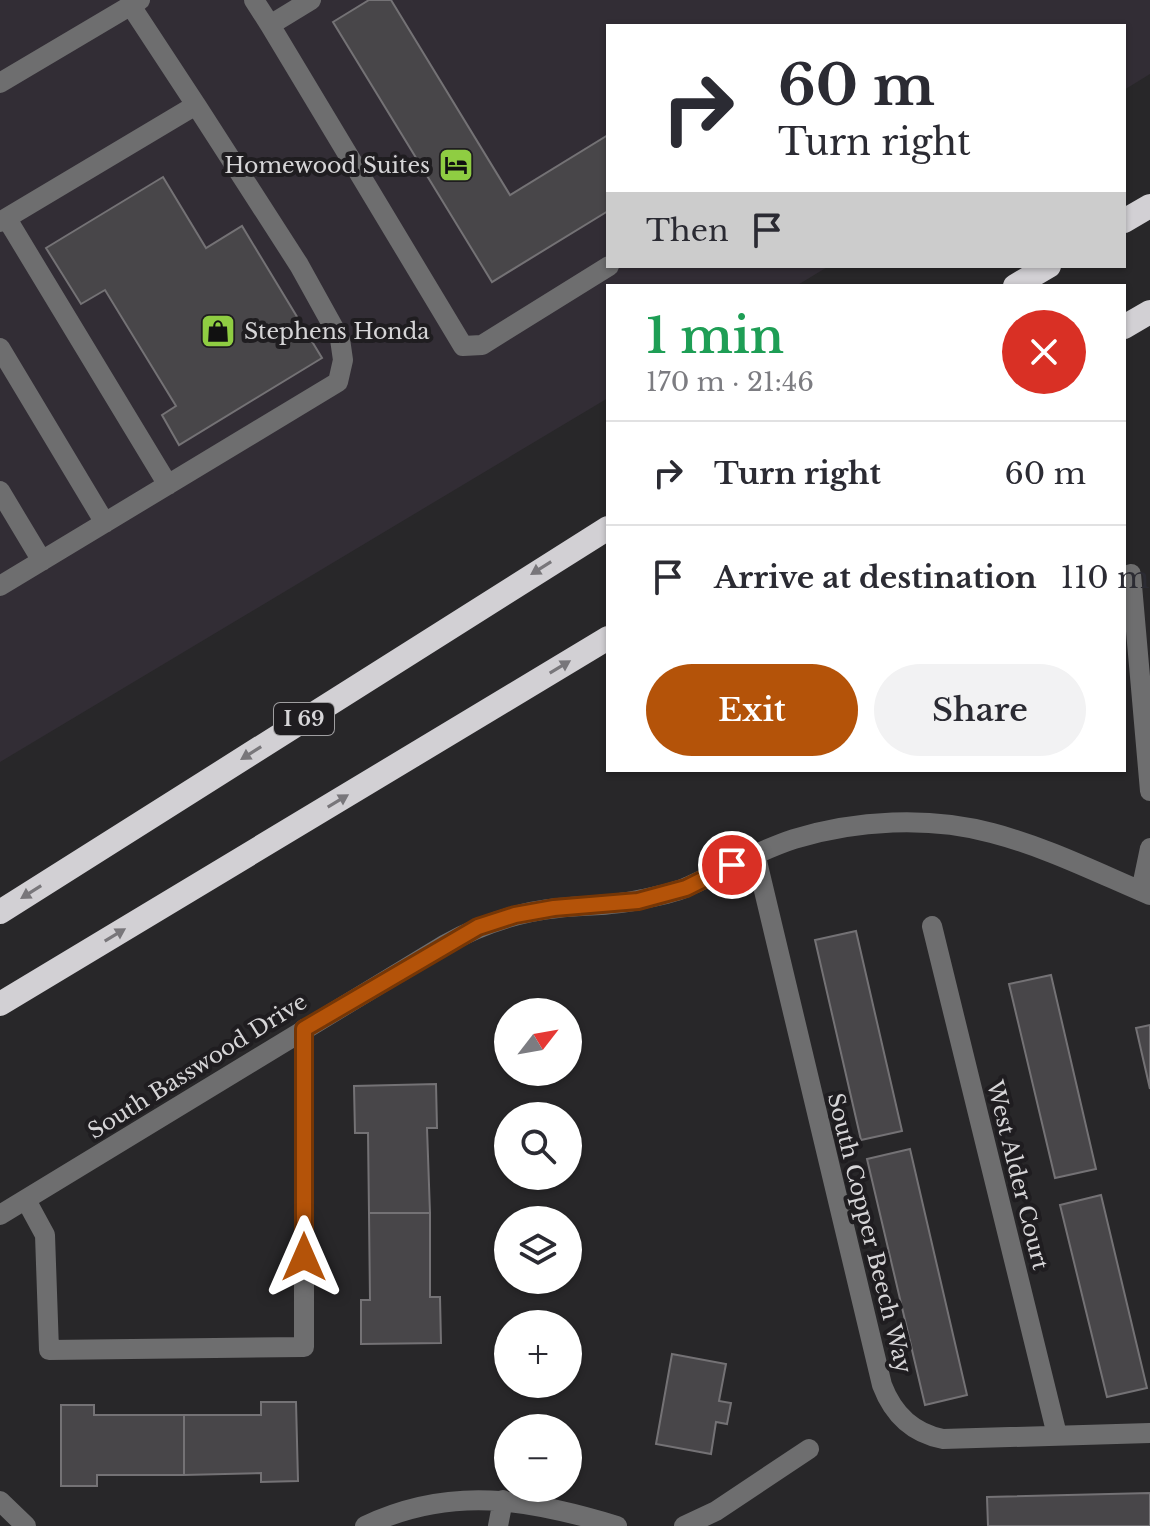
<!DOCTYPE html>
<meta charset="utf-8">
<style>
body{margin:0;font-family:"Libre Baskerville",serif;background:#f2f2f3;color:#2b2b33;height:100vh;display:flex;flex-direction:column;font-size:30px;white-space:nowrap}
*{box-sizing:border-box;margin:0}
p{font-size:26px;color:#7c7c81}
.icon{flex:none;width:44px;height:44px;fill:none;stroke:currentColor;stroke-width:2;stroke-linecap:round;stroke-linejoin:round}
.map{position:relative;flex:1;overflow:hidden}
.panel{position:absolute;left:606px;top:284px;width:520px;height:488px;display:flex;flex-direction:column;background:#fff;border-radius:0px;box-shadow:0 2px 6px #0004}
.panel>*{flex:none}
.guide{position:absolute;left:606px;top:24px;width:520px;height:244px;border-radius:0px;box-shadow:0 2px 6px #0004;background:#fff;color:#2b2b33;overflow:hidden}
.needle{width:52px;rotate:59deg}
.controls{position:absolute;left:494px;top:998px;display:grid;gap:16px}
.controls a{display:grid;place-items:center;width:88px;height:88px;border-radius:50%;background:#fff;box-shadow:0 2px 6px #0004;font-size:40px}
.pin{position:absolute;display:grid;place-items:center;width:68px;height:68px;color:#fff;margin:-34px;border:4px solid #fff;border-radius:50%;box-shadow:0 2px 8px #0007}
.me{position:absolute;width:88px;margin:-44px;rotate:0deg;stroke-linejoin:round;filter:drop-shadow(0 0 6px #0008)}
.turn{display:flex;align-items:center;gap:28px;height:168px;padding:0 40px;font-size:36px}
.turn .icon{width:104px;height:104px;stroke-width:2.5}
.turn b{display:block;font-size:56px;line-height:68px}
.then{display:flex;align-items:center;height:76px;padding:0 40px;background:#0003;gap:16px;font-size:30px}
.round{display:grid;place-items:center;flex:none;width:84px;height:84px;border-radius:42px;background:#f2f2f3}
.summary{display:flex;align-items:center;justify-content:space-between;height:136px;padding:0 40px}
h1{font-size:48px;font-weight:600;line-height:60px;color:#1e9e55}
.action{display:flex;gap:16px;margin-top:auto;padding:16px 40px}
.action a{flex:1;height:92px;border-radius:48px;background:#b45309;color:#fff;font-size:32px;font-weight:600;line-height:92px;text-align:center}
.action a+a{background:#f2f2f3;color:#2b2b33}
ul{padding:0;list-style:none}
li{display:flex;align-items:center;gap:24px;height:104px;padding:0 40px;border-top:2px solid #e1e1e2}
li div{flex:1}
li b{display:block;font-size:30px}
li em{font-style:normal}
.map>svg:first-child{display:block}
</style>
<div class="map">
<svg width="1150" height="1526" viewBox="0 0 1150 1526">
<rect width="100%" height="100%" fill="#282729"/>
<path fill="#322d35" d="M 0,0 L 1150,0 L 1150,74 L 1124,90 L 1124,26 L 608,26 L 608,266 L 829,266 L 796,286 L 608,286 L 608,398 L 0,762 Z"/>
<path fill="#484649" stroke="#747275" stroke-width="2" d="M 369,0 L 391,0 L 510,195 L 608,135 L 608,211 L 492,282 L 333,22 Z
M 163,177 L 206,248 L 242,226 L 322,358 L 179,445 L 162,415 L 176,406 L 105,290 L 81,304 L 46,248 Z
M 856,931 L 902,1131 L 861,1140 L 815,940 Z
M 1051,975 L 1096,1169 L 1055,1178 L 1009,984 Z
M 1150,1025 L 1150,1089 L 1136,1028 Z
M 436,1084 L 437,1128 L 427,1128 L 430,1213 L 369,1213 L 368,1133 L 355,1133 L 354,1086 Z
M 910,1149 L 967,1395 L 925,1405 L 867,1159 Z
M 1101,1195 L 1147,1388 L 1107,1397 L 1060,1205 Z
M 369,1213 L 430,1213 L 430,1297 L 440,1297 L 441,1343 L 361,1344 L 361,1300 L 370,1300 Z
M 672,1354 L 726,1364 L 719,1401 L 731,1403 L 727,1424 L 716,1422 L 711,1454 L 656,1444 Z
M 261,1402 L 296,1402 L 298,1481 L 261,1482 L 261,1473 L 184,1475 L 184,1415 L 261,1415 Z
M 61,1405 L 94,1405 L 94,1415 L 184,1415 L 184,1475 L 97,1475 L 97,1486 L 61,1486 Z
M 1150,1493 L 1150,1526 L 988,1526 L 987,1497 Z"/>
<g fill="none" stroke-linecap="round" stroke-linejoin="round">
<path stroke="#6e6e6f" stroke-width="20" d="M 254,0 L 270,25 L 311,0
M 131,6 L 196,105
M 270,25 L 463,346 L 482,345 L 609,266
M 0,83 L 140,0
M 7,219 L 168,485
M 0,222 L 196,105 L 299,265 L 340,339 L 343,360 L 338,382 L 0,586
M 0,348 L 105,523
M 0,491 L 42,561
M 1131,574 L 1150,791
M 755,853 L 882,1385 C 893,1414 912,1433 943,1439 L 1150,1433
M 1141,891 L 1150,848
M 932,926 L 1057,1435
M 26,1200 L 45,1235 L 49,1350 L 304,1347 L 304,1029
M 0,1215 L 444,945 C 480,925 517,912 558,908 C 586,905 616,906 643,899 C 658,896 675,893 689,886 C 724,870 757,851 794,839 C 856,820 929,816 992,833 C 1046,847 1098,873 1150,895
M 0,1501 L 26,1526
M 365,1526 C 451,1485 529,1499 617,1526
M 498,1526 L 503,1500
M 684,1526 L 716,1511 L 809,1449"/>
<path stroke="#d2d0d4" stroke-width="24" d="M 1124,221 L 1150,206
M 1015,286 L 1049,266
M 1124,327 L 1150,312
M 0,912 L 608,528
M 0,1004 L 608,638"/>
</g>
<defs><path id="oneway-solid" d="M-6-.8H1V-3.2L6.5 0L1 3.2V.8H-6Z" transform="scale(2)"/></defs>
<g fill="#78767a">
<use href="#oneway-solid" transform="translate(541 568) rotate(148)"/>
<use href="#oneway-solid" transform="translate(560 667) rotate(-31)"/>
<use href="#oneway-solid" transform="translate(251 753) rotate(148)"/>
<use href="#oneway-solid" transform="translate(338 801) rotate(-31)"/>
<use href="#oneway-solid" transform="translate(31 892) rotate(148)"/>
<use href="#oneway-solid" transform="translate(115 935) rotate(-31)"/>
</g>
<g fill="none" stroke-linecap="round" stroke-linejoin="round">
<g stroke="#753606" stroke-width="20">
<path id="route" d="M 304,1257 L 304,1029 L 478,927 L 515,915 L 554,908 L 638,901 L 686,888 L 732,865"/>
</g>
<use href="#route" stroke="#b45309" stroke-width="14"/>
</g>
<defs>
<g id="hotel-square" transform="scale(1.8)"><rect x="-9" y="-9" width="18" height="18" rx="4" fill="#8fcd42" stroke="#1f1d20"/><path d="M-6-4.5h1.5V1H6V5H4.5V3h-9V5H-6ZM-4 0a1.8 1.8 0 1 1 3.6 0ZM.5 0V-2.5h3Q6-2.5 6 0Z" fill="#111"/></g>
<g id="shop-square" transform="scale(1.8)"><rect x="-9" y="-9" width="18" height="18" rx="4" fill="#8fcd42" stroke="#1f1d20"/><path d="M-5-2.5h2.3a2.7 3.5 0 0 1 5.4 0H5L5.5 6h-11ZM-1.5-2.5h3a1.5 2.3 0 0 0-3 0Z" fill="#111"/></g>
</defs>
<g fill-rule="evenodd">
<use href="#hotel-square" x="456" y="165"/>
<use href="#shop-square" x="218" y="331"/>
</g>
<g text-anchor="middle" stroke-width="8" stroke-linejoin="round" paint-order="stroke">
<rect fill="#1f1d20" stroke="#9f9ea0" stroke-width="2" x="274" y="703" width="60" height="32" rx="6"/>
<g font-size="20" font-weight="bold" fill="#d6d5d7">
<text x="304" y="726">I 69</text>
</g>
<g font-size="22" fill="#d6d5d7" stroke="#1f1d20" text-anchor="end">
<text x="430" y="173">Homewood Suites</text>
<text x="244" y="339" text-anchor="start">Stephens Honda</text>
</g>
<g font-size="22" fill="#d6d5d7" stroke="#1f1d20">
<text transform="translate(197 1066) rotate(-32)" y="8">South Basswood Drive</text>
<text transform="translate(1018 1175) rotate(76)" y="8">West Alder Court</text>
<text transform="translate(870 1233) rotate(76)" y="8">South Copper Beech Way</text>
</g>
</g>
</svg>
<div class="controls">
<a><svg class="needle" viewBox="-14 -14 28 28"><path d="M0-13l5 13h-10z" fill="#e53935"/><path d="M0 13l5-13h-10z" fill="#7c7c81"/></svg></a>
<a><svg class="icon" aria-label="search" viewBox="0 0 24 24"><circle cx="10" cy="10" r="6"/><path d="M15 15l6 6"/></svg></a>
<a><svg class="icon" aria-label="layers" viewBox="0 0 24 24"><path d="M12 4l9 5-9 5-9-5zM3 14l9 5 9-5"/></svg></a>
<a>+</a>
<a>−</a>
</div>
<div class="pin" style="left:732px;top:865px;background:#d93025"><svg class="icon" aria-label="arrive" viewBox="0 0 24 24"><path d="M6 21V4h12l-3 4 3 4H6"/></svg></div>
<svg class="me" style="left:304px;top:1257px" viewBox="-20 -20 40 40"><path d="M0-17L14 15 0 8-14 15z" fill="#b45309" stroke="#fff" stroke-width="4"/></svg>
<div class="guide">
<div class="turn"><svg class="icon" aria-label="right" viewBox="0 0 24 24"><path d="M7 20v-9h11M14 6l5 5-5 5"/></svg><div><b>60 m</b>Turn right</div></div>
<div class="then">Then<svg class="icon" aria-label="arrive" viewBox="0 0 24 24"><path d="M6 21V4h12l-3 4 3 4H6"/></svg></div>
</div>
<section class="panel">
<div class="summary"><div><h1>1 min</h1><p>170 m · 21:46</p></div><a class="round" style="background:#d93025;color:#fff"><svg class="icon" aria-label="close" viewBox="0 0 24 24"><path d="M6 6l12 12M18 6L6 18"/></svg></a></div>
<ul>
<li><svg class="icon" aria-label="right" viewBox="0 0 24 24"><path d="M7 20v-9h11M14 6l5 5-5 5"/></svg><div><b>Turn right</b></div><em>60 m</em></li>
<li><svg class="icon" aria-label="arrive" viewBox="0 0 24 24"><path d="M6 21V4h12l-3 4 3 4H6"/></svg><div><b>Arrive at destination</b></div><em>110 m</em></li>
</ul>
<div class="action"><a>Exit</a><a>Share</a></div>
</section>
</div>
